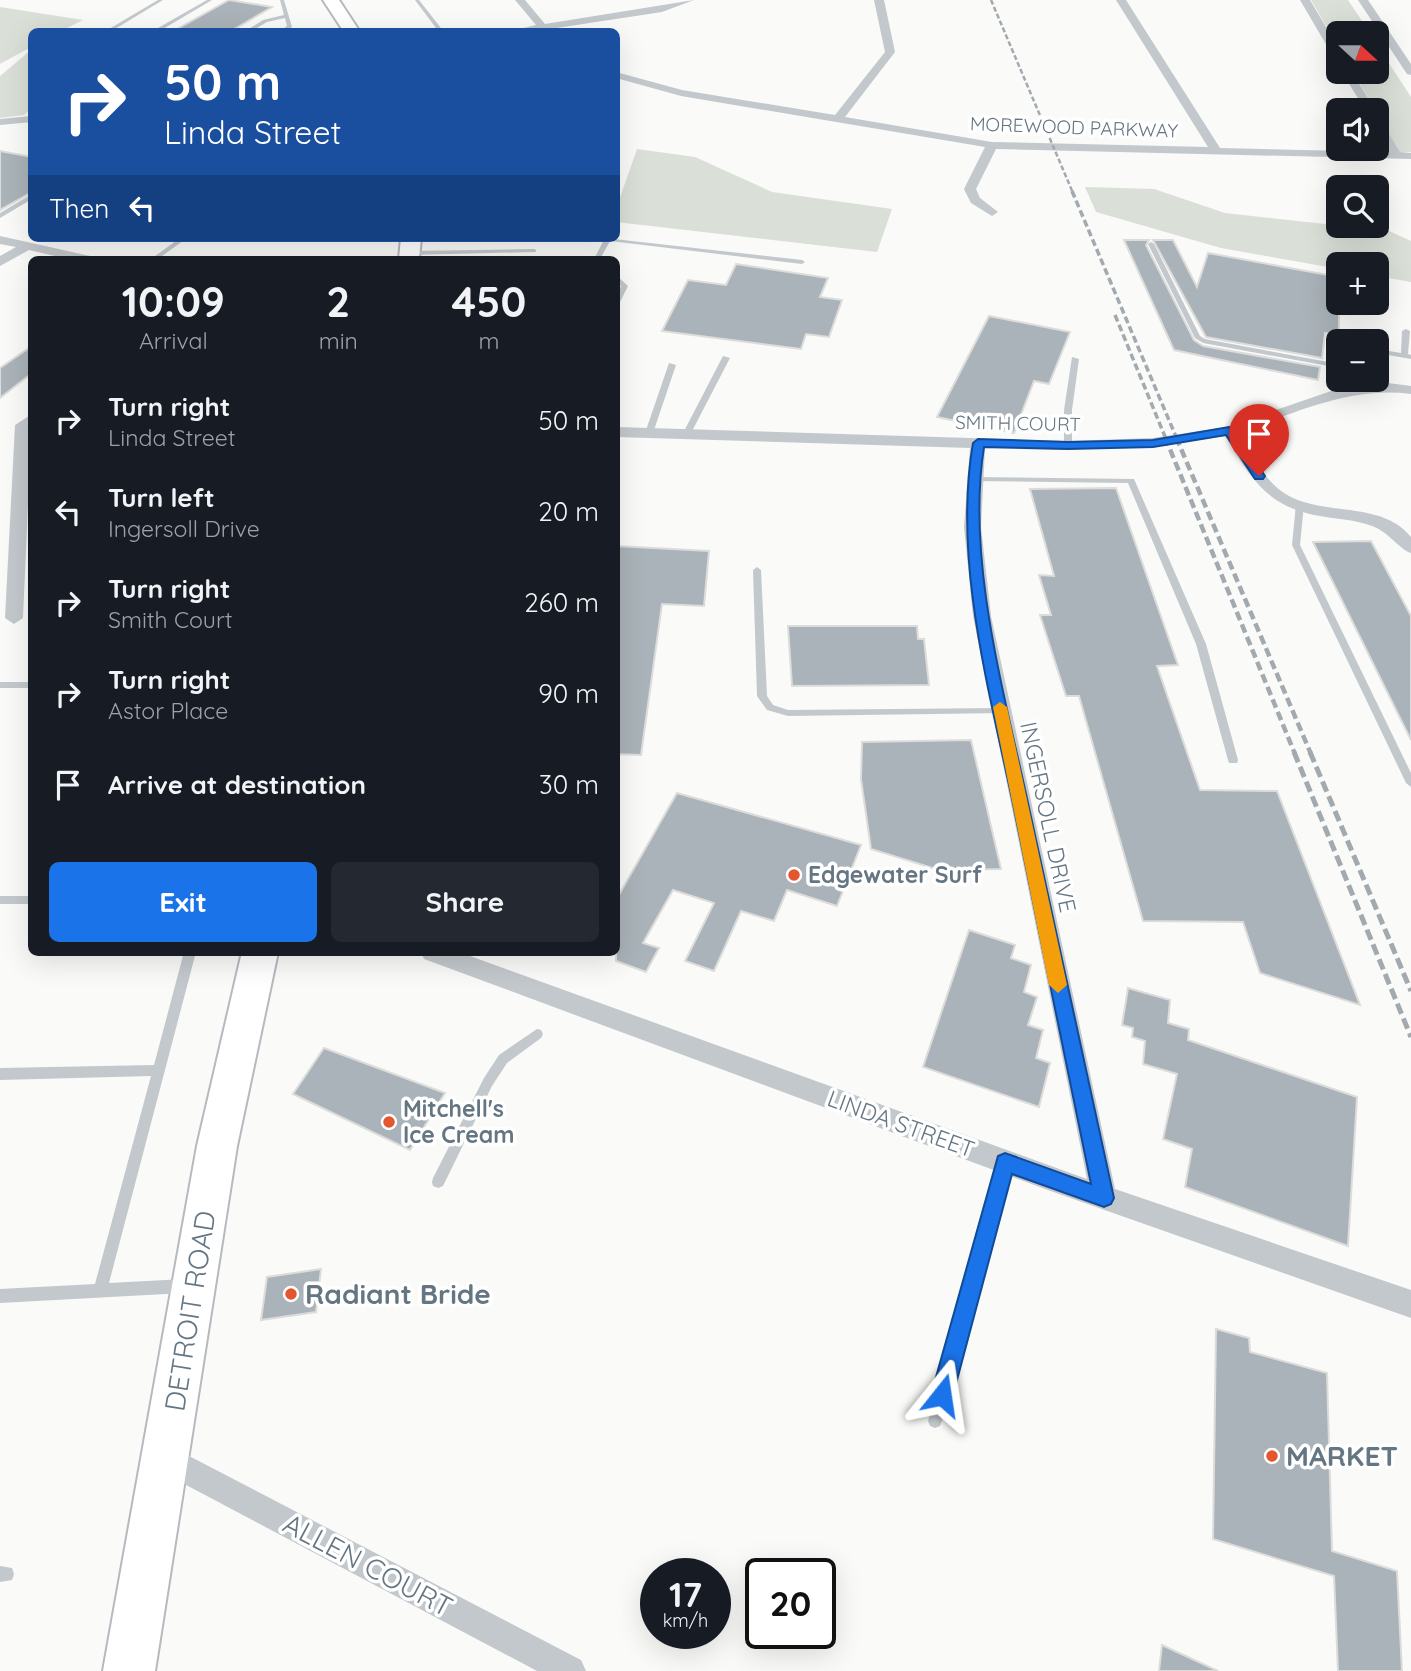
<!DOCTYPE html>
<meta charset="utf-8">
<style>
body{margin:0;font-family:Quicksand,sans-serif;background:#242831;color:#f1f3f6;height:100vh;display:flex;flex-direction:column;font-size:26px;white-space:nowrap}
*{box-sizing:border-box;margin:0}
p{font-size:23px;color:#9ea1a6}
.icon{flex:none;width:38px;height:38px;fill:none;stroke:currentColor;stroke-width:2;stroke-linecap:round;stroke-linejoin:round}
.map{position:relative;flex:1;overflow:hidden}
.drawer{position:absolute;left:28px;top:256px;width:592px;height:700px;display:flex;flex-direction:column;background:#171b24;border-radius:10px;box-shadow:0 7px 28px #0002}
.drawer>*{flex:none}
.banner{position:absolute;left:28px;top:28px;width:592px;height:214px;border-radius:10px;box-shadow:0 7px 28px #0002;background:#1a4fa0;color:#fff;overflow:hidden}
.needle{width:46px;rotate:111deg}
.buttons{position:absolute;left:1326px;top:21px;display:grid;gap:14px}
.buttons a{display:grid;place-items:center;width:63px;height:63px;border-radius:10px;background:#171b24;box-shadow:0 7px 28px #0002;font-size:35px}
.speed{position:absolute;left:640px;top:1558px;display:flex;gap:14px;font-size:35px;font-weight:700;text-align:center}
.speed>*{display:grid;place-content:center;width:91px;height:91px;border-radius:50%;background:#171b24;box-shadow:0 7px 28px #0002;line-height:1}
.speed small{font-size:18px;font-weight:400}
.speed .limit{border:4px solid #111;border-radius:10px;background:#fff;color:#111}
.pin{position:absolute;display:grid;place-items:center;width:60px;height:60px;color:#fff;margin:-72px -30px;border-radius:50% 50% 50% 0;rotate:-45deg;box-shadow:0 0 7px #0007}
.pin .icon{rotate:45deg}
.me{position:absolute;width:77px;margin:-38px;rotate:15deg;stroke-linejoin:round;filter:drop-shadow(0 0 5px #0008)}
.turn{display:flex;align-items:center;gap:24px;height:147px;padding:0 21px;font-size:32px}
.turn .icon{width:91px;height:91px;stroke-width:2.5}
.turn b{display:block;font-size:49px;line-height:60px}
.then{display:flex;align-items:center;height:66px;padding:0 21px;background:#0003;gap:14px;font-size:26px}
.eta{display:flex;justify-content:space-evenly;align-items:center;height:119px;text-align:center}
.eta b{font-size:42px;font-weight:700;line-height:49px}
.primary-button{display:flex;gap:14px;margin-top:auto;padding:14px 21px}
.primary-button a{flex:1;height:80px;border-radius:10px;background:#1a73e8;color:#fff;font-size:28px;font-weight:700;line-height:80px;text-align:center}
.primary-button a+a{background:#242831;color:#f1f3f6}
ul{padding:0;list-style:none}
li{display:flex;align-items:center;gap:21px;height:91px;padding:0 21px}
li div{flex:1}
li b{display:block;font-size:26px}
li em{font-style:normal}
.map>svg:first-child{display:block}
</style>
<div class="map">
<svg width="1411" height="1671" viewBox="0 0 1411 1671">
<rect width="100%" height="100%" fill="#fafaf8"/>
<path fill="#dadfd7" d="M 1311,0 L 1348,0 L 1370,33 L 1339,33 L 1339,48 Z
M 0,7 L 83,20 L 61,31 L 32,32 L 31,47 L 0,64 Z
M 1377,45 L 1411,97 L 1411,152 L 1399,152 L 1353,72 L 1377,72 Z
M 31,50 L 31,109 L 24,115 L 0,118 L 0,76 Z
M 637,149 L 695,157 L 772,192 L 892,209 L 877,252 L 616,222 L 616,209 Z
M 1085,187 L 1154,189 L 1225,213 L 1389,231 L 1411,241 L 1411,282 L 1377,276 L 1377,264 L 1339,264 L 1339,269 L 1221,248 L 1096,212 Z"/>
<path fill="#aab3b9" stroke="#dcdcda" stroke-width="2" d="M 229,0 L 272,7 L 229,32 L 172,32 Z
M 0,151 L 32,157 L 32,192 L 0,210 Z
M 1124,240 L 1149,240 L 1146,245 L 1194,340 L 1203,346 L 1320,367 L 1318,380 L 1174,350 Z
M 1153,240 L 1173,240 L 1197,287 L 1208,253 L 1339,277 L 1339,335 L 1325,333 L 1322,358 L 1206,337 Z
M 736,264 L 828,278 L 820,297 L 842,300 L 829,337 L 806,334 L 801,349 L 662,331 L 688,280 L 726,285 Z
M 989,316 L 1070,332 L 1049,384 L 1034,381 L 1014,433 L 937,417 Z
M 32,346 L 32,373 L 0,398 L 0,368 Z
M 1116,488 L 1178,665 L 1157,666 L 1200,790 L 1277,791 L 1360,1005 L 1260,973 L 1243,922 L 1143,921 L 1079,696 L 1066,696 L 1040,615 L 1051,615 L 1039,575 L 1054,576 L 1030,489 Z
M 1371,541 L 1411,616 L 1411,740 L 1313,542 Z
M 616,546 L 709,551 L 704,606 L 662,604 L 641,755 L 616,754 Z
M 788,626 L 917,626 L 918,639 L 924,639 L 929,685 L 792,686 Z
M 971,740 L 1001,869 L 939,870 L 871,849 L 861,779 L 862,742 Z
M 677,793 L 861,845 L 837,906 L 787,890 L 774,921 L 741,911 L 714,971 L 685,961 L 714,903 L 673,890 L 643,943 L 659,948 L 646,972 L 616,961 L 616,900 Z
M 969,930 L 1015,945 L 1011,958 L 1031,965 L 1024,992 L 1037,997 L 1028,1025 L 1043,1030 L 1036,1058 L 1050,1063 L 1039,1107 L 923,1067 Z
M 1128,988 L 1170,1000 L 1168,1023 L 1189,1029 L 1188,1040 L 1357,1097 L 1348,1246 L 1185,1187 L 1192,1149 L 1163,1139 L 1177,1074 L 1143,1064 L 1145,1041 L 1132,1037 L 1133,1028 L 1122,1025 Z
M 324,1048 L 445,1093 L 410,1150 L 293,1094 Z
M 321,1269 L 316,1312 L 261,1320 L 267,1277 Z
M 1216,1329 L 1249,1338 L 1250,1352 L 1327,1373 L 1332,1551 L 1397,1571 L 1402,1671 L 1338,1671 L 1334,1576 L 1213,1539 Z
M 1162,1645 L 1218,1671 L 1159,1671 Z"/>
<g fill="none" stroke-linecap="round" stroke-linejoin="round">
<g stroke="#b5babe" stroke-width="4">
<path id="primary" d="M 323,0 L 339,0 L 360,32 L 344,32 Z
M 401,238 L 421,238 L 419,259 L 399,259 Z
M 242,952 L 278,952 L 237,1146 L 155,1671 L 103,1671 L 197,1146 Z"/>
</g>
<path fill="#c3c8cc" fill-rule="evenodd" d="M 158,0 L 163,0 L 110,32 L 104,32 Z
M 207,0 L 212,0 L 158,32 L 151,32 Z
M 280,0 L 284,0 L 292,27 L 285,32 L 279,32 L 287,26 L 285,18 L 267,22 L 250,32 L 244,32 L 263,20 L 284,15 Z
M 415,0 L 419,0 L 444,32 L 439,32 Z
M 32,194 L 32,199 L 0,218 L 0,213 Z
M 180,238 L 187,238 L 158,259 L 151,259 Z
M 605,238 L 802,260 L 805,262 L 802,264 L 610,241 L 600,259 L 594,259 Z
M 1151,242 L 1154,244 L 1200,336 L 1205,339 L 1339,364 L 1339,368 L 1203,343 L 1195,338 L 1148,244 Z
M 534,249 L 536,250 L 536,252 L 409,255 L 406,253 L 409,251 Z
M 616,275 L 628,286 L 619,304 L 616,306 L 616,297 L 621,286 L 616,281 Z
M 1406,329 L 1410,331 L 1408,354 L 1411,355 L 1411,359 L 1377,353 L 1377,349 L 1401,353 L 1402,331 Z
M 723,356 L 730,358 L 690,435 L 689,437 L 683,437 L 682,435 Z
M 1072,357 L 1079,359 L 1072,410 L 1072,446 L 1068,448 L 1064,446 L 1064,410 Z
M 669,363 L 676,365 L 653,433 L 649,435 L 646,435 L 645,433 Z
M 1354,380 L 1362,380 L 1368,388 L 1361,390 Z
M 969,477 L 1134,479 L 1206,644 L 1238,760 L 1237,763 L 1229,763 L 1228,760 L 1196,644 L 1128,483 L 972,481 L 969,481 Z
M 1300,501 L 1304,504 L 1300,545 L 1411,773 L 1411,787 L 1406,783 L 1292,545 L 1296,504 Z
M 757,567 L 761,570 L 767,696 L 773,705 L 788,710 L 1001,708 L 1006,711 L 1004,713 L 788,716 L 767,710 L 757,696 L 753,570 Z
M 0,682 L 32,682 L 32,688 L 0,688 Z
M 0,896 L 32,896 L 32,904 L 0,904 Z
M 184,952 L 196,952 L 109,1283 L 184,1279 L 189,1281 L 191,1286 L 189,1291 L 184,1293 L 0,1303 L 0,1289 L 95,1284 L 151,1076 L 0,1080 L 0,1068 L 154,1065 Z
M 537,1029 L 541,1030 L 543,1034 L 541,1038 L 507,1063 L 492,1086 L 443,1186 L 438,1188 L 433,1186 L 432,1182 L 433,1178 L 484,1078 L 499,1055 Z
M 1005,1156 L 1010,1158 L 1011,1162 L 942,1421 L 940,1426 L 935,1428 L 930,1426 L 928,1421 L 999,1162 L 1000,1158 Z
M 0,1566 L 12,1568 L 14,1574 L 12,1580 L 0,1582 Z"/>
<path fill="#c3c8cc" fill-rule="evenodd" d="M 515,0 L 525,0 L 545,24 L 694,0 L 662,12 L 550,29 L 552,32 L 507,32 L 536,25 Z
M 874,0 L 884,0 L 895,52 L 845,117 L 992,142 L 1208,147 L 1116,0 L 1126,0 L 1220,148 L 1388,152 L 1377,133 L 1377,120 L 1381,121 L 1400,152 L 1411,153 L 1411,159 L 996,149 L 976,189 L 980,198 L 998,212 L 992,216 L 971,203 L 964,189 L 985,147 L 681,96 L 616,78 L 616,72 L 682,90 L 835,115 L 885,52 Z
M 1300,0 L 1310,0 L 1339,49 L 1339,61 L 1334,58 Z
M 1358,0 L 1368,0 L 1411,64 L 1411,75 L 1407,74 Z
M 1342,72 L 1352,72 L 1375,110 L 1365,110 Z
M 31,116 L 32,122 L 0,125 L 0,119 Z
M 0,236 L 90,256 L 92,259 L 68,259 L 29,250 L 0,266 L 0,256 L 16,247 L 0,244 Z
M 1388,383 L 1411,386 L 1411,394 C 1350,386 1295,413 1238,433 C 1252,455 1265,483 1289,496 C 1326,516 1382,501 1411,537 L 1411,553 C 1400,550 1389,532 1372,526 C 1354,519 1334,519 1314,515 C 1264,504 1251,477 1225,436 C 1141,450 1070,451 985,448 L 981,527 L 991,616 L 1115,1189 L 1411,1290 L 1411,1318 L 1045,1189 L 424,959 L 421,952 L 459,952 L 1087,1179 L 973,616 L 964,527 L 970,448 L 616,437 L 616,427 L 1068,441 L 1153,438 L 1226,427 L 1340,388 Z
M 32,414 L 23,618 L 14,624 L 5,618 L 15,425 Z
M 166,1444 L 581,1660 L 586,1671 L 537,1671 L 156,1469 L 151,1459 L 156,1449 Z"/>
<use href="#primary" fill="#fff" fill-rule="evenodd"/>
<path stroke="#a2aab0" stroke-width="2.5" stroke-dasharray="5 2.5" stroke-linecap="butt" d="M 991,0 L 1073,193"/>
<path stroke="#a2aab0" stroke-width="3.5" stroke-dasharray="7 3.5" stroke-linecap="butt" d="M 1072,191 L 1177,439
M 1115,315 L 1166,439"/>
<path stroke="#a2aab0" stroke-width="4.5" stroke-dasharray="9 4.5" stroke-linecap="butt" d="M 1165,437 L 1295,754
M 1176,437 L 1311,754"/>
<path stroke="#a2aab0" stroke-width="5" stroke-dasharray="11 5" stroke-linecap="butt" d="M 1294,752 L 1411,1037
M 1310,752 L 1411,991"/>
</g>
<path fill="#1a73e8" stroke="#114b97" stroke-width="2" d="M 1229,427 L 1235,431 L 1265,476 L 1263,479 L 1255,479 L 1226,435 L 1153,447 L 1068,449 L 984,447 C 966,559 1004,692 1028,803 C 1057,935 1085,1066 1114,1198 L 1111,1204 L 1104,1207 L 1012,1174 L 953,1395 L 950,1403 L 942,1406 L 935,1403 L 931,1395 L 998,1156 L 1005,1153 L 1091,1184 C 1065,1055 1038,927 1012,799 C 988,686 953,558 973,443 L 978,439 L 1068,442 L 1153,440 Z"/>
<path fill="#f59e0b" d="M 1000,702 L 1007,707 L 1067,985 L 1058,993 L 1049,985 L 993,707 Z"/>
<g fill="#e4572e" stroke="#fff" stroke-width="2.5">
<circle cx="794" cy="875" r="7"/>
<circle cx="389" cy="1122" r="7"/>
<circle cx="291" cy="1294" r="7"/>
<circle cx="1272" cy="1456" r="7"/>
</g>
<g text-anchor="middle" stroke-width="7" stroke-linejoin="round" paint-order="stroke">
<g font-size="19" fill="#657683" stroke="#fff">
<text transform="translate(1074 127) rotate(2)" y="7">MOREWOOD PARKWAY</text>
<text transform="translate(1018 423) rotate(1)" y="7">SMITH COURT</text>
</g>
<g font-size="23" fill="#657683" stroke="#fff">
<text transform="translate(1048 817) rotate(78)" y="8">INGERSOLL DRIVE</text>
<text transform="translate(901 1124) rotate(20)" y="8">LINDA STREET</text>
</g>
<g font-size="23" font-weight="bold" fill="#657683" stroke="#fff" text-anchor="start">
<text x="808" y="883">Edgewater Surf</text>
<text x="403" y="1117">Mitchell's<tspan x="403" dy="26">Ice Cream</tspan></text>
</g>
<g font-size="28" font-weight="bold" fill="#657683" stroke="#fff" text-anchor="start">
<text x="305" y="1304">Radiant Bride</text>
<text x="1286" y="1466">MARKET</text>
</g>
<g font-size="28" fill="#657683" stroke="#fff">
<text transform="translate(190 1311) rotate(-81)" y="10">DETROIT ROAD</text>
<text transform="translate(368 1565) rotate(28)" y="10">ALLEN COURT</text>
</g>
</g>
</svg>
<div class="buttons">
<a><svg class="needle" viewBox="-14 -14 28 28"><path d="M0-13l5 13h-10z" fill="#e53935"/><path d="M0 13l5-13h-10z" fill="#9ea1a6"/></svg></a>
<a><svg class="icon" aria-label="sound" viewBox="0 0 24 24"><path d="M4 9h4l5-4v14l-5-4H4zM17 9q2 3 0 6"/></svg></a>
<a><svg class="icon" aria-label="search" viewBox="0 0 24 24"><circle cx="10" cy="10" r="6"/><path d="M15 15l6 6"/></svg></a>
<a>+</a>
<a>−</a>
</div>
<div class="speed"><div>17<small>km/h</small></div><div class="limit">20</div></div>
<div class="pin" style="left:1259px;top:476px;background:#d93025"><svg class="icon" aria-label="arrive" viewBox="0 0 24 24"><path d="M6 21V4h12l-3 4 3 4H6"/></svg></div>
<svg class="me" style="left:942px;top:1395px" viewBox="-20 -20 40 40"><path d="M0-17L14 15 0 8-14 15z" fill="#1a73e8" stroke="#fff" stroke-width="4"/></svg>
<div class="banner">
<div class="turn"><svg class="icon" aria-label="right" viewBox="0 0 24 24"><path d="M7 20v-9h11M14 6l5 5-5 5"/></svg><div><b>50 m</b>Linda Street</div></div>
<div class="then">Then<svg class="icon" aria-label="left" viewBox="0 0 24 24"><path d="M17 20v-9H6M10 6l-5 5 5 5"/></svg></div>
</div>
<section class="drawer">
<div class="eta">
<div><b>10:09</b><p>Arrival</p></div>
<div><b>2</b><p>min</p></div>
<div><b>450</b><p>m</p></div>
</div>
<ul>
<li><svg class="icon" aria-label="right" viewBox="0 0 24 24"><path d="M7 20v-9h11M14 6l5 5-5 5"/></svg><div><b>Turn right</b><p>Linda Street</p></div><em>50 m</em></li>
<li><svg class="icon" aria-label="left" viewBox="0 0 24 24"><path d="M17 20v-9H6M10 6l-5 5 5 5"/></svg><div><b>Turn left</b><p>Ingersoll Drive</p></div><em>20 m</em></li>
<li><svg class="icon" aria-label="right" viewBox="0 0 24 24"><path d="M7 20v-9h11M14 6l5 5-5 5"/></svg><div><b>Turn right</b><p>Smith Court</p></div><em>260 m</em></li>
<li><svg class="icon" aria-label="right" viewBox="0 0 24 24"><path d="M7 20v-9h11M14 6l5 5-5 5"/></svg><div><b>Turn right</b><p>Astor Place</p></div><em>90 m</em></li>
<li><svg class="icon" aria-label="arrive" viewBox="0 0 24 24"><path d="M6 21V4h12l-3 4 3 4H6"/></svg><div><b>Arrive at destination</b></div><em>30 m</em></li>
</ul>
<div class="primary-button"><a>Exit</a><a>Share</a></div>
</section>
</div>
